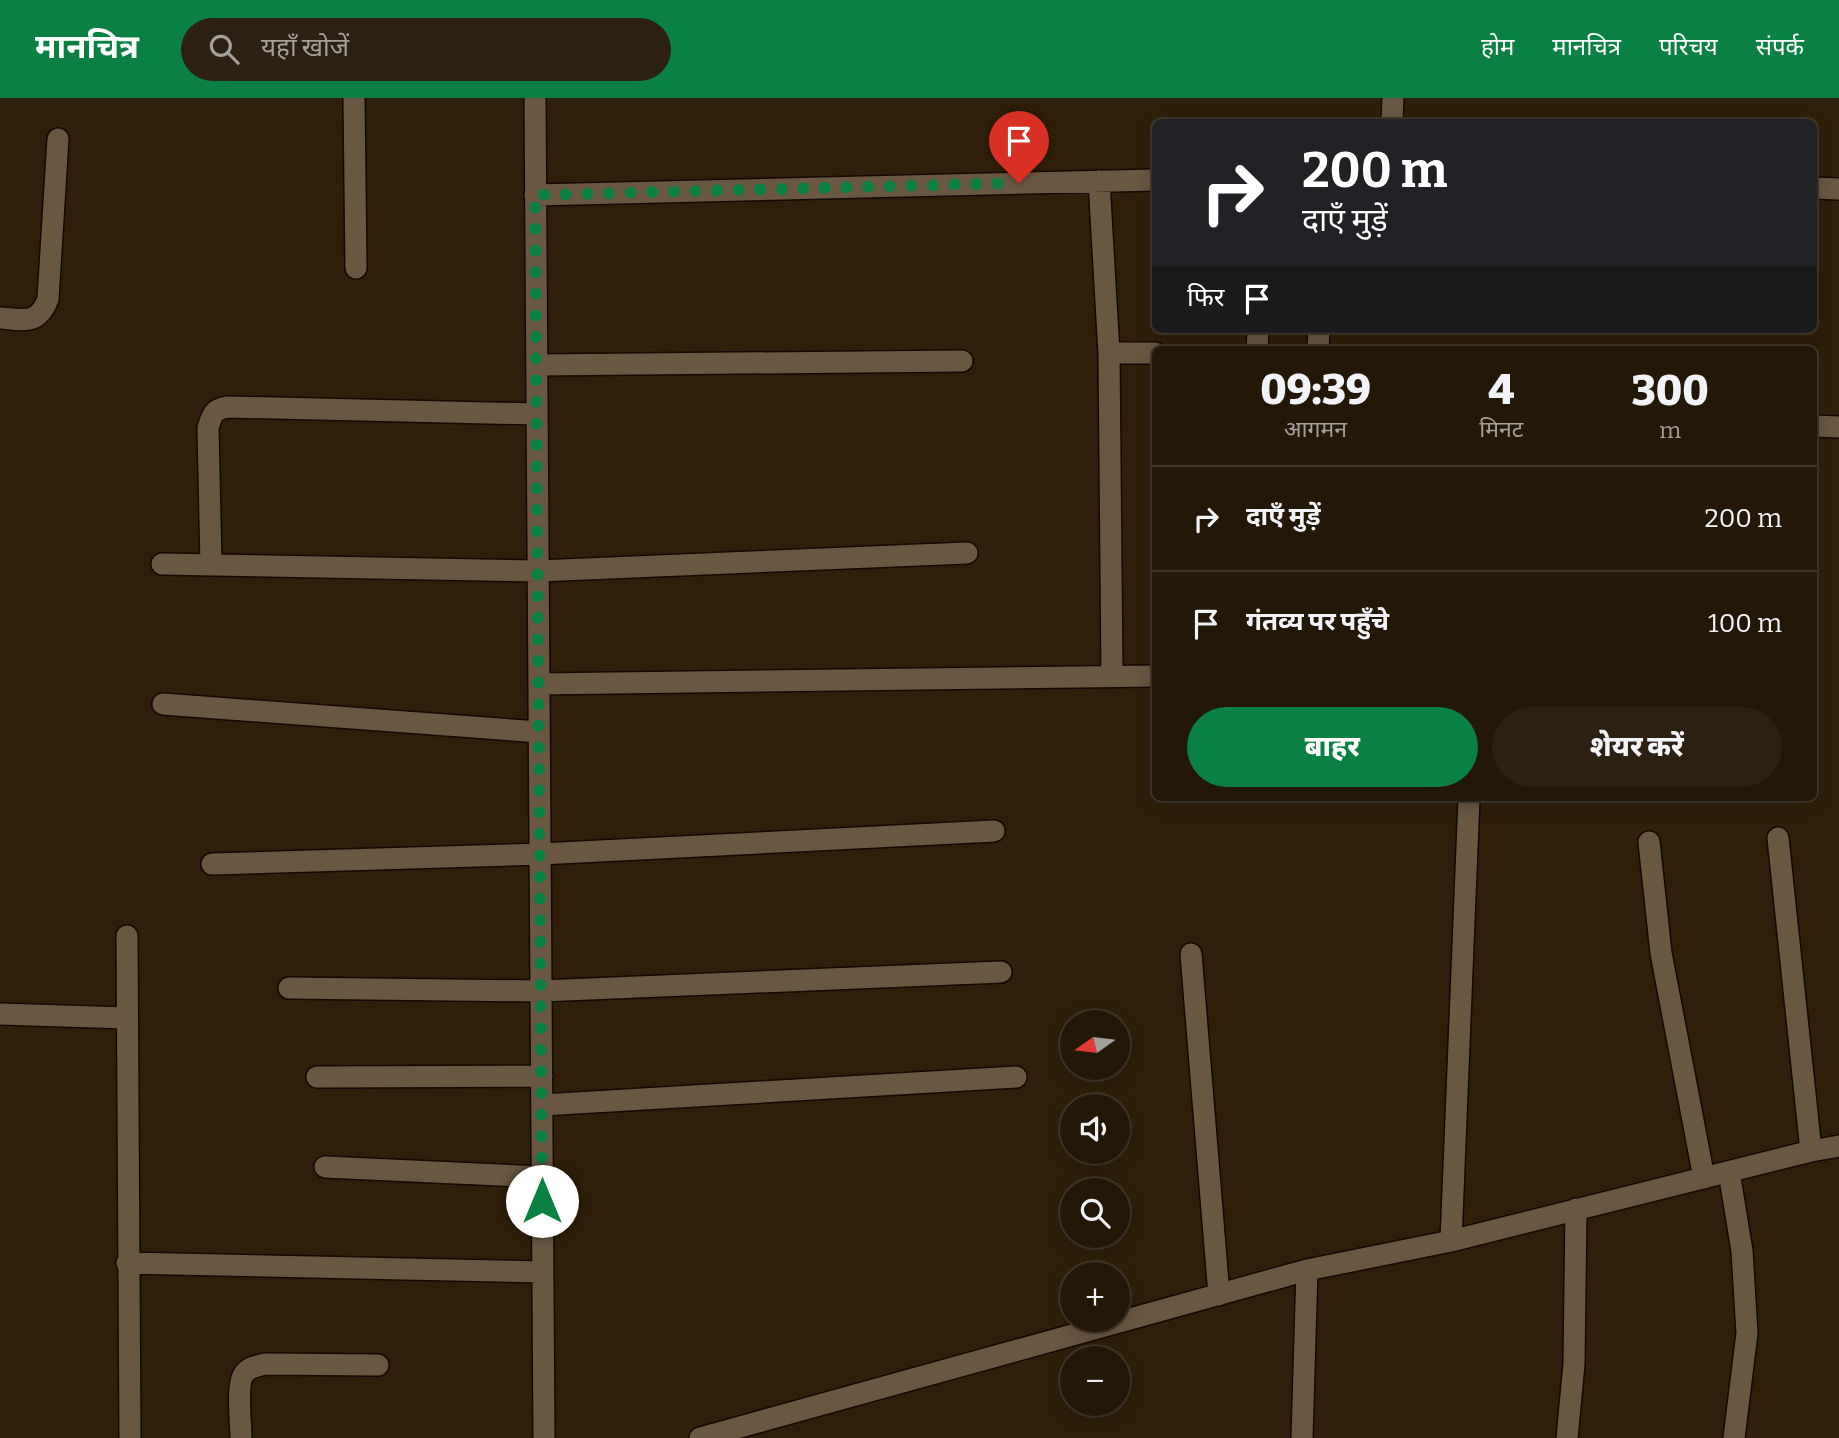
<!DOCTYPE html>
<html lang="hi">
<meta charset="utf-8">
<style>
body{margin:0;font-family:Bitter,"Noto Sans Devanagari",serif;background:#2b2011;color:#f1f3f6;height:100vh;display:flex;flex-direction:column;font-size:26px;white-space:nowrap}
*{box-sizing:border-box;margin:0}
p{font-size:23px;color:#a39f9b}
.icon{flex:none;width:38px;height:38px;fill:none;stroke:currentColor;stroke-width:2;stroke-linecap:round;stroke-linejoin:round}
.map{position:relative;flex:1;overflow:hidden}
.panel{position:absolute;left:1152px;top:248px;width:665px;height:455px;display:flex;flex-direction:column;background:#231707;border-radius:10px;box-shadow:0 4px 18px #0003,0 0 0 2px #403628}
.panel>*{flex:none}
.guide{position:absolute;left:1152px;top:21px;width:665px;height:214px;border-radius:10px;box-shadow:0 4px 18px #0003,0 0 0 2px #403628;background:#202124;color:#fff;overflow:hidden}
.needle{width:46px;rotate:256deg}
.buttons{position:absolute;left:1060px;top:912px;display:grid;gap:14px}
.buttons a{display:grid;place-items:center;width:70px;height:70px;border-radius:50%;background:#231707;box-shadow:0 4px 18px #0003,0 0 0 2px #403628;font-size:35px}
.pin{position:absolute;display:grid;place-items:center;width:60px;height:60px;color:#fff;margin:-72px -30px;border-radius:50% 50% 50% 0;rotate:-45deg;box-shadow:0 0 7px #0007}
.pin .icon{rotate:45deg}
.me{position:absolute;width:77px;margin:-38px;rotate:0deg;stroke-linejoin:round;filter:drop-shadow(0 0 5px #0008)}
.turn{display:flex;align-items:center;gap:24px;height:147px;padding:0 35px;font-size:32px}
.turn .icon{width:91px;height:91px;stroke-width:2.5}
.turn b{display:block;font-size:49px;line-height:60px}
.then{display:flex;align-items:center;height:66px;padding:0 35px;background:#0003;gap:14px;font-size:26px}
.eta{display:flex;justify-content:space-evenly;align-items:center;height:119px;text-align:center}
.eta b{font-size:42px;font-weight:800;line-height:49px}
.cta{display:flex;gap:14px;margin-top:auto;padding:14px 35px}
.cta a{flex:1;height:80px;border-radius:42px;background:#0b8043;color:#fff;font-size:28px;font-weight:800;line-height:80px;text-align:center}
.cta a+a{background:#2b2011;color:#f1f3f6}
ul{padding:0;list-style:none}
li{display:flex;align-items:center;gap:21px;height:105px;padding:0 35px;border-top:2px solid #403628}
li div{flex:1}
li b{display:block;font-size:26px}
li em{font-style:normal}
header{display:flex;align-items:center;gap:42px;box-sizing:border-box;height:98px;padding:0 35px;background:#0b8043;color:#fff}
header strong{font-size:33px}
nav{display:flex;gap:38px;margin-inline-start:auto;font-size:24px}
.search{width:490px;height:63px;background:#2b2011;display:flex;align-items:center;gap:18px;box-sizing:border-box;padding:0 24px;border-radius:38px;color:#a39f9b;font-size:26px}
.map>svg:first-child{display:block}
</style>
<header>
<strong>मानचित्र</strong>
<div class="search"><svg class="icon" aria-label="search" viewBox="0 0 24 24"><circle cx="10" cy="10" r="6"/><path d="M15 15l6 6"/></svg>यहाँ खोजें</div>
<nav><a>होम</a><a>मानचित्र</a><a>परिचय</a><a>संपर्क</a></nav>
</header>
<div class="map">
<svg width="1839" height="1340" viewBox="0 0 1839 1340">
<rect width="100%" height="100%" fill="#2f1f09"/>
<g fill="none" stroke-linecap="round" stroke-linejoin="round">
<g stroke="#160800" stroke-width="24">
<path id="minor" d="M 354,0 L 356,170
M 535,0 L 544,1340
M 1392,24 L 1393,0
M 1099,83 L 1109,255 L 1112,578
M 1813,90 L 1839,91
M 535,97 L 1155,82
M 0,220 C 25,222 38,227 48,201 L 58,41
M 1257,252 L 1258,231
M 1318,252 L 1319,231
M 1109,255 L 1155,255
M 537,267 L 962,263
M 1813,328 L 1839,329
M 162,466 L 538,473 L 967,455
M 211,466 L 208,330 C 212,316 214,311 228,309 L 537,316
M 539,586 L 1155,578
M 163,606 L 539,634
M 1778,740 L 1811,1053
M 1649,744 L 1661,855 L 1704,1080
M 212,766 L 540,756 L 994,733
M 127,838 L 130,1340
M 1191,856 L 1219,1197
M 289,890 L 541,893 L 1001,874
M 0,916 L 127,920
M 317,979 L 542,978
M 542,1007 L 1016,979
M 325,1069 L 542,1079
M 1729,1074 L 1742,1153 L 1747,1235 L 1734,1340
M 1451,1143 L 1469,700
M 127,1165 L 543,1174
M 241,1340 C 241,1326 236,1286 244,1276 C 249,1269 257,1268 265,1266 L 378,1267
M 700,1340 L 1307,1172 L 1451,1143 L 1811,1053 L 1839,1048
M 1302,1340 L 1307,1172
M 1567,1340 L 1574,1266 L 1576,1111"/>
</g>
<use href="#minor" stroke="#695740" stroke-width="21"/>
</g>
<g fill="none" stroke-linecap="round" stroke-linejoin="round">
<path stroke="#0b8043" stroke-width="12" stroke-dasharray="0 21.6" d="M 542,1103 L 535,97 L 1019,85"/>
</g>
</svg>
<div class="buttons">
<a><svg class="needle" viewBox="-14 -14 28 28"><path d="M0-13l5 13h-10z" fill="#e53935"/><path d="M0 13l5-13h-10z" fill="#a39f9b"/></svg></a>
<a><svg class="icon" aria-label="sound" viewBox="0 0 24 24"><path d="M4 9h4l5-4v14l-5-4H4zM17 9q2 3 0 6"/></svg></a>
<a><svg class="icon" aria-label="search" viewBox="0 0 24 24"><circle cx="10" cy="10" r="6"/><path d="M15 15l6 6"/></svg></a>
<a>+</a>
<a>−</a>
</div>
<div class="pin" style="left:1019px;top:85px;background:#d93025"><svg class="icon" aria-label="arrive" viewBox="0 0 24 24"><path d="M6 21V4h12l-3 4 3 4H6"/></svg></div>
<svg class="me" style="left:542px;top:1103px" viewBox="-20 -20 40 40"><circle r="19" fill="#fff"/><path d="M0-13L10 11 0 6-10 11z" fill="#0b8043"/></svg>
<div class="guide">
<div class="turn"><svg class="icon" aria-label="right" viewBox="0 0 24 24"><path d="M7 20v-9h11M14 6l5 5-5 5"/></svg><div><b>200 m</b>दाएँ मुड़ें</div></div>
<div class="then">फिर<svg class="icon" aria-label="arrive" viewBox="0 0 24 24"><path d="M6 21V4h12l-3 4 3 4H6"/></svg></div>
</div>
<section class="panel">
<div class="eta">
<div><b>09:39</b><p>आगमन</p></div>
<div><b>4</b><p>मिनट</p></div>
<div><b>300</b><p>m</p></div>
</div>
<ul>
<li><svg class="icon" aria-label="right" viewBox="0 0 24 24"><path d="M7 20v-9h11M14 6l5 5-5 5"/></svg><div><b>दाएँ मुड़ें</b></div><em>200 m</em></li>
<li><svg class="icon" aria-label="arrive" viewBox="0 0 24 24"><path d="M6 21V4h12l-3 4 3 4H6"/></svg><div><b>गंतव्य पर पहुँचे</b></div><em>100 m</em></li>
</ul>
<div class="cta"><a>बाहर</a><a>शेयर करें</a></div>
</section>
</div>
